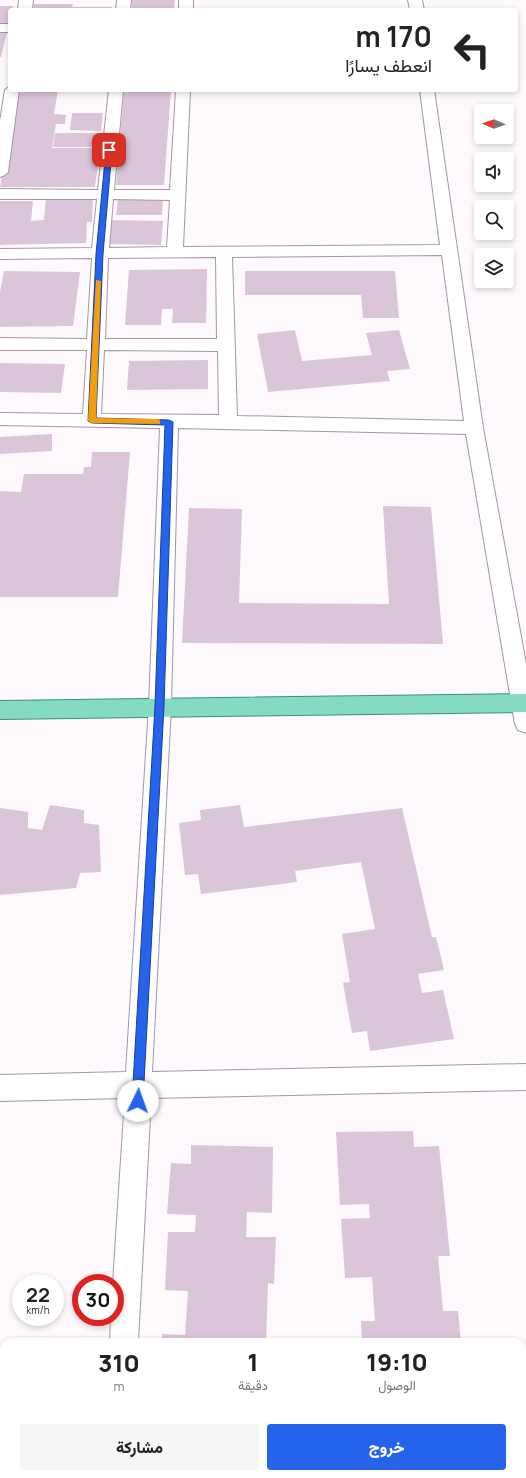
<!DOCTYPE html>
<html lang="ar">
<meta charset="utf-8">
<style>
body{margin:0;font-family:Manrope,Vazirmatn,sans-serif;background:#f6f6f6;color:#222;direction:rtl;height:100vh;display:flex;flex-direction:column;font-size:15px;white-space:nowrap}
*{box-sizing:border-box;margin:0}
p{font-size:13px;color:#767676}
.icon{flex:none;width:22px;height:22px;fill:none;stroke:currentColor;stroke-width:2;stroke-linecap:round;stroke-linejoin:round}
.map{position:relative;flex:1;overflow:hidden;direction:ltr}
.side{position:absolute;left:0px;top:1338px;width:526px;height:140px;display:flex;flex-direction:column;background:#fff;border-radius:12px 12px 0 0;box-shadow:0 2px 6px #0003;direction:rtl}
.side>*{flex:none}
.top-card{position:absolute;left:8px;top:8px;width:510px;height:84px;border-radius:4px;box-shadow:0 2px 6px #0003;direction:rtl;background:#fff;color:#222;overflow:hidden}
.needle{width:26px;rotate:272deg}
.controls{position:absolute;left:474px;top:104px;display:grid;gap:8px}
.controls a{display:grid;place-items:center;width:40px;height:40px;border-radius:4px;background:#fff;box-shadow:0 2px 6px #0003;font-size:20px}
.speed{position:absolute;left:12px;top:1274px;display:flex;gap:8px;font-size:20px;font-weight:700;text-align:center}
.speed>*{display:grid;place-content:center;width:52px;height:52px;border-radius:50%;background:#fff;box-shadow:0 2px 6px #0003;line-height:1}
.speed small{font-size:10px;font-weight:400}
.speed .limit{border:6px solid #d22;background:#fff;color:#111}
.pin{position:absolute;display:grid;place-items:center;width:34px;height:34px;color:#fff;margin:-17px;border-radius:8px;box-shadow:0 2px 6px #0006}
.me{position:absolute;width:44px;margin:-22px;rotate:3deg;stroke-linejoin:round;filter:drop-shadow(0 0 3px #0008)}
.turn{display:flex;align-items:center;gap:14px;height:84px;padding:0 20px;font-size:18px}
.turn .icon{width:52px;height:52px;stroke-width:2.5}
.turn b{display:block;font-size:28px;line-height:34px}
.eta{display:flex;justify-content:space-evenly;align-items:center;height:68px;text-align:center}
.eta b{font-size:24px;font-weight:800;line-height:28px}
.action{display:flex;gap:8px;margin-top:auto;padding:8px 20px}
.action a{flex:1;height:46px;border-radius:4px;background:#2563eb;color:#fff;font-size:16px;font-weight:800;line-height:46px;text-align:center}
.action a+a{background:#f6f6f6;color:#222}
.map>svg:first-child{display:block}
</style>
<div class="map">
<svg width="526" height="1478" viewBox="0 0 526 1478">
<rect width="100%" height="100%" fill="#fdf9fd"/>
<path fill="#dbc6d9" d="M 129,0 L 175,0 L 174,10 L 132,10 L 132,4 L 128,4 Z
M 34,4 L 73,4 L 72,7 L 112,7 L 112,10 L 33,10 Z
M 0,6 L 13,6 L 12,10 L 10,10 L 9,23 L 0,23 Z
M 0,32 L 7,32 L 1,57 L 0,57 Z
M 18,90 L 58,90 L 54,114 L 66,115 L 65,124 L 56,124 L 52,148 L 100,148 L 95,187 L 0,187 Z
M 124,90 L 171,90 L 164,185 L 116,185 Z
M 72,113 L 103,113 L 101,131 L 70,130 Z
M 55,133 L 101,133 L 99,147 L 53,147 Z
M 93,197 L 92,222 L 87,222 L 86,243 L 0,245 L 0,201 L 33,201 L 31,221 L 44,220 L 46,198 Z
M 118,200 L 163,200 L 162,215 L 116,215 Z
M 110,220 L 163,221 L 161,245 L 106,244 Z
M 207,269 L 206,323 L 172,323 L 173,309 L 162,309 L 161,325 L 125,325 L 129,270 Z
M 4,271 L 80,272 L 73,326 L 0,327 L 0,292 Z
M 245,271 L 395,271 L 399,318 L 363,318 L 361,295 L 245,295 Z
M 295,330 L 302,361 L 372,355 L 366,333 L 399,330 L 410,369 L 387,371 L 390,381 L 268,392 L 257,334 Z
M 208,360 L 208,389 L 127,390 L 129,361 Z
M 0,363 L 65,364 L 61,393 L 0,392 Z
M 52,434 L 52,451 L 0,454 L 0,437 Z
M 92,452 L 130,452 L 118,597 L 0,597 L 0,491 L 21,492 L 24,474 L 83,474 L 84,467 L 91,467 Z
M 383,506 L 431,507 L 443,644 L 182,643 L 189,508 L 242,509 L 239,603 L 389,604 Z
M 50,805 L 84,810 L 84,823 L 99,825 L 101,872 L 80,873 L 76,888 L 0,895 L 0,808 L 28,812 L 28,828 L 42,830 Z
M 240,805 L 244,827 L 402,808 L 432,937 L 436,937 L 444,970 L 418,974 L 422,993 L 443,990 L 454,1039 L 370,1051 L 367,1031 L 352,1033 L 343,983 L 350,982 L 342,934 L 375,929 L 361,862 L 295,871 L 297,882 L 201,894 L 198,874 L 185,875 L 179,823 L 201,820 L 200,810 Z
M 413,1131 L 414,1147 L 439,1146 L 450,1256 L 438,1256 L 443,1311 L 458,1311 L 461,1342 L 362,1342 L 361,1321 L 375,1321 L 372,1277 L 345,1278 L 341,1219 L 370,1218 L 369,1204 L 340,1205 L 336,1132 Z
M 191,1145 L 273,1147 L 272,1213 L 247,1212 L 246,1237 L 276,1237 L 274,1284 L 268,1283 L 266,1342 L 162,1342 L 162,1334 L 185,1335 L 188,1291 L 165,1290 L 168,1232 L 195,1232 L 196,1215 L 167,1214 L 171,1163 L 191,1164 Z
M 156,1474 L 252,1474 L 251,1478 L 156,1477 Z
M 401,1474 L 475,1474 L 475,1478 L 401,1478 Z"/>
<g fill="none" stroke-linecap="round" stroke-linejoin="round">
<g stroke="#a894a7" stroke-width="2">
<path id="minor" d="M 19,0 L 33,0 L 32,10 L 18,10 Z
M 117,0 L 131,0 L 130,10 L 116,10 Z
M 179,0 L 193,0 L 193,10 L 179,10 Z
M 408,0 L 422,0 L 424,10 L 410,10 Z
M 0,24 L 10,24 L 10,32 L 0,32 Z
M 10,86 L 10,90 L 19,90 L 8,172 L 5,175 L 0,177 L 0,121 L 5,90 Z
M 109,90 L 123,90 L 114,190 L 170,190 L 176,90 L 190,90 L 183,247 L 440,245 L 420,90 L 434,90 L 483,428 L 526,664 L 526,733 L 518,730 L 515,724 L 466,434 L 178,428 L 171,706 L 152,1072 L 526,1064 L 526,1090 L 151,1098 L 138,1342 L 110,1342 L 111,1317 L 115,1317 L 115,1283 L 113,1283 L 125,1098 L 0,1101 L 0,1075 L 126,1072 L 149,706 L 160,428 L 0,425 L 0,413 L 83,414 L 87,350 L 0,350 L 0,338 L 87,339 L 92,258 L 0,259 L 0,249 L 92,248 L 97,199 L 0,199 L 0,189 L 98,190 ZM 113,199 L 170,200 L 167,247 L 109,248 ZM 442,255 L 464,421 L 237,416 L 232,257 ZM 216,257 L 217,339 L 105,339 L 108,258 ZM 104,350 L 218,351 L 219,415 L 101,414 Z
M 102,1474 L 132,1474 L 132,1478 L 102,1478 Z"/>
</g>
<g stroke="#399379" stroke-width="2">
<path id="major" d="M 526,694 L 526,712 L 0,719 L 0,701 Z"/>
</g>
<use href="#minor" fill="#fff" fill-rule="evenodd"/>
<use href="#major" fill="#85dbc1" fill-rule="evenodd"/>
</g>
<path fill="#2563eb" stroke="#184099" d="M 109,148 L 112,150 L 103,254 L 96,418 L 169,420 L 173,422 L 164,706 L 143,1101 L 142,1105 L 138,1106 L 134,1105 L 132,1101 L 155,706 L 165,425 L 92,423 L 88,421 L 96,254 L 106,150 Z"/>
<path fill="#f59e0b" d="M 96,280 L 101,281 L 96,418 L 158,419 L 160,420 L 160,424 L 92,423 L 88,421 Z"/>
</svg>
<div class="controls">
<a><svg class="needle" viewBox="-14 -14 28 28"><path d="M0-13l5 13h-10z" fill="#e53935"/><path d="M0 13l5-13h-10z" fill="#767676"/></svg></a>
<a><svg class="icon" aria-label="sound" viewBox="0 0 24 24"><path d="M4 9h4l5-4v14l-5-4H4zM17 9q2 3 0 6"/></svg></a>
<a><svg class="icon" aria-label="search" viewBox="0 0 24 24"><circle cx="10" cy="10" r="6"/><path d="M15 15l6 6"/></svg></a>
<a><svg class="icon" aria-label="layers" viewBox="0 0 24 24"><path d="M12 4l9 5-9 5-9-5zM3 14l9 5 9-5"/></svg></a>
</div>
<div class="speed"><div>22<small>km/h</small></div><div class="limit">30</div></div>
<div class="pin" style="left:109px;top:150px;background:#d93025"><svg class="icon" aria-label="arrive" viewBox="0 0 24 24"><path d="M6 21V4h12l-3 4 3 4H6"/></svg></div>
<svg class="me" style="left:138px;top:1101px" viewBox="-20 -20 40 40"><circle r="19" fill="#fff"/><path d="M0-13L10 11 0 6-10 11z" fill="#2563eb"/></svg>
<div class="top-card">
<div class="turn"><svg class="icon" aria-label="left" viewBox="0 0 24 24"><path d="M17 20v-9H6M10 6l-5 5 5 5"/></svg><div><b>170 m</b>انعطف يسارًا</div></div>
</div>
<section class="side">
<div class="eta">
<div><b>19:10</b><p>الوصول</p></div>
<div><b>1</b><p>دقيقة</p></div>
<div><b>310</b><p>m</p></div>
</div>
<div class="action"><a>خروج</a><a>مشاركة</a></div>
</section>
</div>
